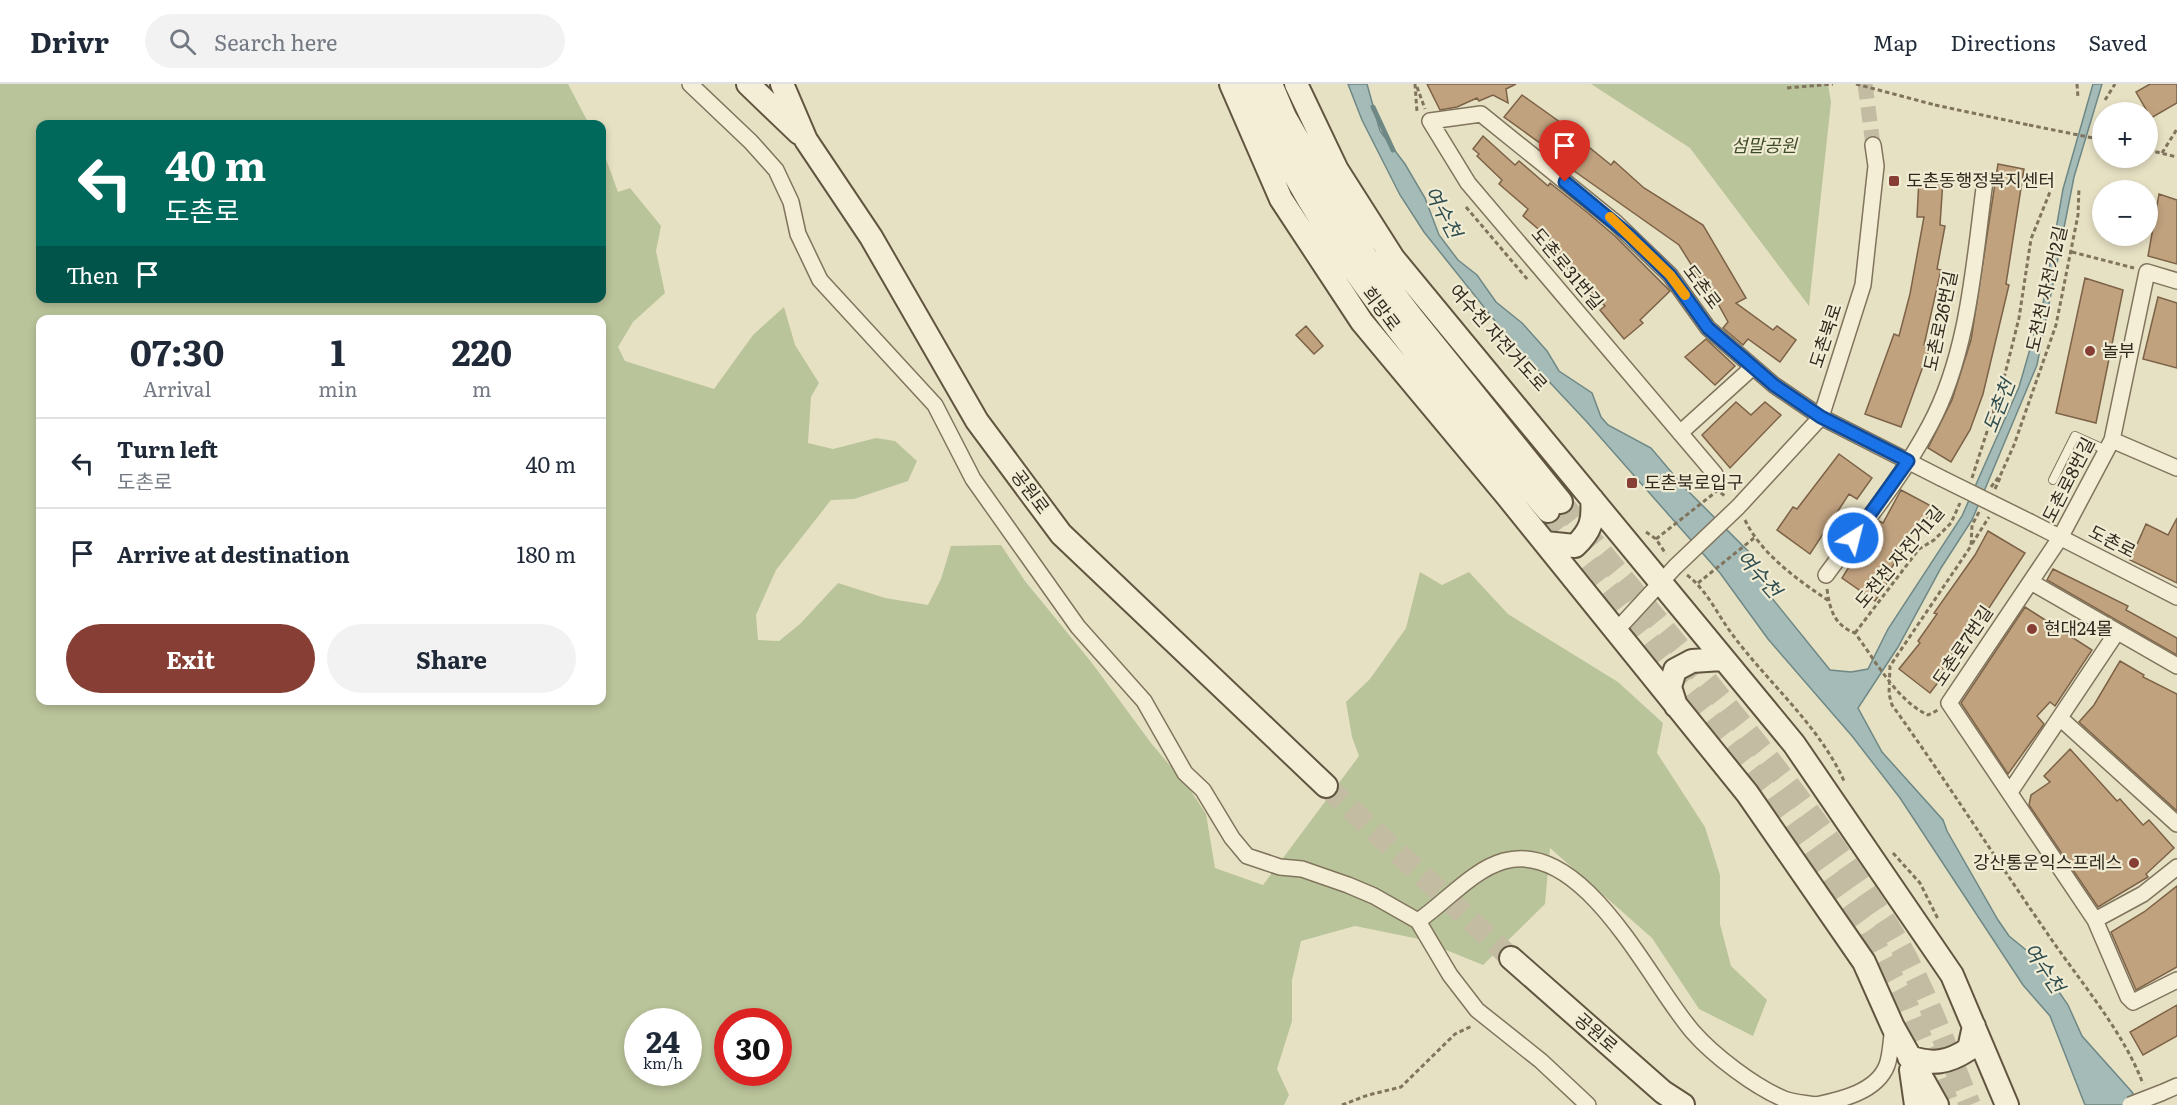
<!DOCTYPE html>
<meta charset="utf-8">
<style>
body{margin:0;font-family:Literata,"Noto Sans KR",serif;background:#f2f2f3;color:#1f2937;height:100vh;display:flex;flex-direction:column;font-size:22px;white-space:nowrap}
*{box-sizing:border-box;margin:0}
p{font-size:20px;color:#747a83}
.icon{flex:none;width:33px;height:33px;fill:none;stroke:currentColor;stroke-width:2;stroke-linecap:round;stroke-linejoin:round}
.map{position:relative;flex:1;overflow:hidden}
.details{position:absolute;left:36px;top:231px;width:570px;height:390px;display:flex;flex-direction:column;background:#fff;border-radius:12px;box-shadow:0 3px 9px #0003}
.details>*{flex:none}
.top-card{position:absolute;left:36px;top:36px;width:570px;height:183px;border-radius:12px;box-shadow:0 3px 9px #0003;background:#00695c;color:#fff;overflow:hidden}
.tools{position:absolute;left:2092px;top:18px;display:grid;gap:12px}
.tools a{display:grid;place-items:center;width:66px;height:66px;border-radius:50%;background:#fff;box-shadow:0 3px 9px #0003;font-size:30px}
.speed{position:absolute;left:624px;top:924px;display:flex;gap:12px;font-size:30px;font-weight:700;text-align:center}
.speed>*{display:grid;place-content:center;width:78px;height:78px;border-radius:50%;background:#fff;box-shadow:0 3px 9px #0003;line-height:1}
.speed small{font-size:15px;font-weight:400}
.speed .limit{border:9px solid #d22;background:#fff;color:#111}
.pin{position:absolute;display:grid;place-items:center;width:51px;height:51px;color:#fff;margin:-62px -26px;border-radius:50% 50% 50% 0;rotate:-45deg;box-shadow:0 0 6px #0007}
.pin .icon{rotate:45deg}
.me{position:absolute;width:66px;margin:-33px;rotate:36deg;stroke-linejoin:round;filter:drop-shadow(0 0 4px #0008)}
.turn{display:flex;align-items:center;gap:21px;height:126px;padding:0 30px;font-size:27px}
.turn .icon{width:78px;height:78px;stroke-width:2.5}
.turn b{display:block;font-size:42px;line-height:51px}
.then{display:flex;align-items:center;height:57px;padding:0 30px;background:#0003;gap:12px;font-size:22px}
.eta{display:flex;justify-content:space-evenly;align-items:center;height:102px;text-align:center}
.eta b{font-size:36px;font-weight:700;line-height:42px}
.button{display:flex;gap:12px;margin-top:auto;padding:12px 30px}
.button a{flex:1;height:69px;border-radius:36px;background:#873f35;color:#fff;font-size:24px;font-weight:700;line-height:69px;text-align:center}
.button a+a{background:#f2f2f3;color:#1f2937}
ul{padding:0;list-style:none}
li{display:flex;align-items:center;gap:18px;height:90px;padding:0 30px;border-top:2px solid #e0e1e3}
li div{flex:1}
li b{display:block;font-size:22px}
li em{font-style:normal}
header{display:flex;align-items:center;gap:36px;box-sizing:border-box;height:84px;padding:0 30px;background:#fff;border-bottom:2px solid #e0e1e3}
header strong{font-size:28px}
nav{display:flex;gap:33px;margin-inline-start:auto;font-size:21px}
.search{width:420px;height:54px;background:#f2f2f3;display:flex;align-items:center;gap:15px;box-sizing:border-box;padding:0 21px;border-radius:33px;color:#747a83;font-size:22px}
.map>svg:first-child{display:block}
</style>
<header>
<strong>Drivr</strong>
<div class="search"><svg class="icon" aria-label="search" viewBox="0 0 24 24"><circle cx="10" cy="10" r="6"/><path d="M15 15l6 6"/></svg>Search here</div>
<nav><a>Map</a><a>Directions</a><a>Saved</a></nav>
</header>
<div class="map">
<svg width="2177" height="1021" viewBox="0 0 2177 1021">
<rect width="100%" height="100%" fill="#e7e1c4"/>
<path fill="#bac49a" fill-rule="evenodd" d="M 0,0 L 568,0 L 589,40 L 40,40 L 40,214 L 602,214 L 602,64 L 618,108 L 630,104 L 661,142 L 656,167 L 665,209 L 633,238 L 618,263 L 625,277 L 714,305 L 753,251 L 784,223 L 795,261 L 819,299 L 811,313 L 808,359 L 833,365 L 876,354 L 895,357 L 917,377 L 908,397 L 854,415 L 831,416 L 776,486 L 756,531 L 758,556 L 779,557 L 800,540 L 838,499 L 885,514 L 928,521 L 941,495 L 951,462 L 1001,461 L 1025,497 L 1092,579 L 1151,659 L 1189,704 L 1206,730 L 1215,784 L 1263,801 L 1359,672 L 1352,653 L 1346,618 L 1370,595 L 1406,544 L 1420,488 L 1442,501 L 1469,488 L 1508,530 L 1618,598 L 1663,639 L 1657,669 L 1705,743 L 1720,791 L 1720,840 L 1731,882 L 1767,916 L 1753,952 L 1699,925 L 1652,854 L 1550,764 L 1545,820 L 1483,881 L 1419,855 L 1355,842 L 1301,857 L 1292,896 L 1292,937 L 1277,985 L 1289,1011 L 1284,1021 L 0,1021 ZM 40,236 L 602,236 L 602,616 L 40,616 ZM 638,938 L 688,938 L 688,988 L 638,988 ZM 728,938 L 778,938 L 778,988 L 728,988 Z
M 1591,0 L 1828,0 L 1831,18 L 1809,222 L 1690,64 Z"/>
<path fill="#a5bbb8" stroke="#6e8885" stroke-width="1.5" d="M 1348,0 L 1367,0 L 1380,47 L 1405,80 L 1425,114 L 1439,151 L 1458,176 L 1477,191 L 1496,218 L 1522,239 L 1547,267 L 1559,287 L 1592,309 L 1601,333 L 1608,341 L 1651,364 L 1684,403 L 1754,473 L 1767,508 L 1830,586 L 1851,588 L 1868,585 L 1888,545 L 1962,432 L 2019,303 L 2043,220 L 2063,105 L 2093,0 L 2102,0 L 2074,93 L 2037,281 L 1972,436 L 1941,484 L 1898,563 L 1858,624 L 1882,668 L 1943,736 L 1947,747 L 1998,836 L 2009,852 L 2036,874 L 2068,921 L 2082,952 L 2132,1008 L 2140,1021 L 2085,1021 L 2050,932 L 2023,901 L 1900,714 L 1852,652 L 1768,555 L 1720,489 L 1586,337 L 1511,257 L 1424,148 L 1400,111 L 1362,36 Z"/>
<g fill="none" stroke-linecap="round" stroke-linejoin="round">
<path stroke="#6e8885" stroke-width="5" d="M 1373,23 L 1393,66"/>
</g>
<path fill="#c1a27f" stroke="#7c6246" stroke-width="1.5" d="M 1427,0 L 1516,0 L 1506,5 L 1508,19 L 1493,11 L 1479,17 L 1477,14 L 1457,23 L 1440,26 Z
M 2150,0 L 2177,0 L 2177,19 L 2151,34 L 2136,8 Z
M 1522,11 L 1581,53 L 1579,55 L 1611,81 L 1614,77 L 1644,104 L 1703,141 L 1746,214 L 1736,219 L 1773,246 L 1777,242 L 1796,256 L 1780,278 L 1748,255 L 1743,261 L 1723,244 L 1728,238 L 1705,196 L 1702,198 L 1679,161 L 1567,82 L 1569,80 L 1504,33 Z
M 1483,52 L 1515,81 L 1519,77 L 1548,102 L 1550,99 L 1588,129 L 1615,152 L 1670,207 L 1640,236 L 1643,239 L 1624,255 L 1600,226 L 1605,222 L 1545,161 L 1551,156 L 1523,132 L 1528,125 L 1499,100 L 1502,96 L 1477,72 L 1479,70 L 1473,65 Z
M 1998,80 L 2024,85 L 2006,200 L 2009,201 L 1983,310 L 1970,346 L 1951,378 L 1928,364 L 1952,316 L 1971,256 Z
M 1919,95 L 1943,96 L 1940,141 L 1945,142 L 1937,185 L 1941,186 L 1924,261 L 1930,263 L 1901,343 L 1865,330 L 1894,250 L 1899,252 L 1910,210 L 1924,133 L 1917,133 Z
M 2159,110 L 2177,116 L 2177,180 L 2148,172 Z
M 2085,194 L 2123,206 L 2096,339 L 2056,329 Z
M 2158,213 L 2177,219 L 2177,284 L 2143,275 Z
M 1306,242 L 1323,262 L 1314,270 L 1296,251 Z
M 1706,255 L 1735,282 L 1715,301 L 1685,273 Z
M 1736,318 L 1751,331 L 1765,318 L 1781,331 L 1730,384 L 1702,351 Z
M 1839,370 L 1872,394 L 1857,415 L 1849,410 L 1810,470 L 1777,446 L 1793,423 L 1797,425 Z
M 1901,406 L 1933,423 L 1918,450 L 1914,448 L 1887,491 L 1891,493 L 1875,517 L 1842,494 L 1872,446 L 1879,437 L 1883,439 Z
M 2177,434 L 2177,499 L 2130,476 L 2146,440 L 2168,451 Z
M 1988,447 L 2025,469 L 1970,553 L 1966,550 L 1942,584 L 1946,588 L 1930,609 L 1899,585 L 1920,559 L 1918,557 L 1937,530 L 1934,529 L 1975,471 Z
M 2053,485 L 2128,522 L 2126,526 L 2177,554 L 2177,571 L 2047,496 Z
M 2025,523 L 2092,566 L 2055,622 L 2050,618 L 2037,632 L 2044,640 L 2008,690 L 1961,619 Z
M 2120,577 L 2144,591 L 2143,593 L 2177,610 L 2177,727 L 2079,638 L 2094,621 Z
M 2070,665 L 2117,717 L 2120,715 L 2143,741 L 2149,736 L 2174,764 L 2146,790 L 2148,793 L 2098,823 L 2029,721 L 2031,711 L 2050,698 L 2044,692 Z
M 2177,802 L 2177,883 L 2136,906 L 2111,848 L 2144,828 Z
M 2177,921 L 2177,952 L 2143,971 L 2130,948 Z"/>
<g fill="none" stroke-linecap="round" stroke-linejoin="round">
<path stroke="#c3bca3" stroke-width="15" stroke-dasharray="15 8" stroke-linecap="butt" d="M 1865,0 L 1873,61"/>
<path stroke="#c3bca3" stroke-width="22" stroke-dasharray="22 11" stroke-linecap="butt" d="M 1561,418 C 1670,554 1788,688 1884,835 C 1921,892 1944,959 1970,1021
M 1548,427 L 1771,712 L 1868,847 L 1908,923 L 1949,1021
M 1326,702 L 1511,874"/>
<g stroke="#80745d" stroke-width="10">
<path id="lane" d="M 2053,396 L 2075,352 L 2106,366"/>
</g>
<g stroke="#80745d" stroke-width="18">
<path id="street" d="M 690,0 L 751,58 L 776,86 L 791,118 L 798,150 L 820,196 L 935,321 L 973,395 L 1078,543 L 1144,617 L 1185,689 L 1203,706 L 1232,754 L 1247,772 L 1280,783 L 1302,785 L 1348,801 L 1374,812 L 1418,837
M 2177,197 L 2147,188 L 2112,356 L 2060,454 L 1949,619 L 2095,836 L 2128,913 L 2133,918 L 2177,896
M 1680,349 L 1753,283
M 2112,356 L 2177,384
M 1715,390 L 1468,99 L 1430,37 L 1481,30 L 1615,138 L 1670,191 L 1708,244 L 1774,301 L 1821,333 L 1941,394
M 2030,438 L 2177,513
M 1826,491 C 1862,442 1902,394 1930,341 C 1969,268 1974,178 1985,97
M 2031,498 L 2177,582
M 1615,548 L 1675,483 L 1738,423 L 1821,333 L 1863,201 L 1876,82 L 1873,61
M 2060,634 L 2177,740
M 2010,708 L 2117,548
M 2095,836 L 2143,810 L 2177,783
M 2161,1009 L 2177,1002
M 1588,1021 L 1541,977 L 1477,926 L 1450,891 L 1418,837 C 1446,818 1472,786 1504,777 C 1585,755 1650,899 1693,948 C 1714,972 1755,1003 1784,1015 C 1794,1019 1806,1019 1816,1021
M 1816,1021 C 1840,1016 1877,1008 1887,981 C 1891,970 1891,955 1893,943"/>
</g>
<g stroke="#615540" stroke-width="26">
<path id="secondary" d="M 748,0 L 799,49
M 782,0 L 806,56 L 871,153 L 977,337 L 1061,450 L 1326,702
M 1231,0 L 1281,115 L 1362,238 L 1507,412 L 1747,709 L 1864,878 L 1893,943 L 1937,1021
M 1250,0 C 1318,165 1435,292 1548,427
M 1271,0 L 1285,33 L 1366,173 L 1411,232 L 1561,418
M 1296,0 L 1337,86 L 1393,174 L 1794,660 L 1952,891 L 2007,1021
M 1545,459 L 1575,462 C 1591,447 1594,436 1592,415
M 1676,622 L 1670,603 L 1675,586 L 1692,577 L 1722,575
M 1511,874 L 1663,1008 L 1683,1021
M 1909,973 C 1933,981 1948,979 1969,965 L 1974,942
M 1911,986 L 1916,1021"/>
</g>
<path stroke="#80745d" stroke-width="3" stroke-dasharray="4.5 3" stroke-linecap="butt" d="M 1415,0 L 1417,28
M 2077,0 L 2078,14
M 1417,3 L 1425,25
M 1787,4 L 1833,0
M 2105,16 L 2115,0
M 1935,21 L 2029,41
M 2148,66 L 2177,73
M 2162,69 L 2177,45
M 1466,123 L 1528,196
M 2072,168 L 2134,184
M 1972,394 L 2003,298 L 2019,234 L 2031,155 L 2052,103
M 1991,403 L 2001,390 L 2014,361 L 2056,241 L 2078,131 L 2079,104
M 1715,404 L 1726,413
M 1995,405 L 2001,392
M 1979,428 L 1972,441 L 1971,462 L 1890,582 L 1889,610 L 1892,621 C 1946,696 1995,774 2047,849 C 2078,895 2124,948 2143,1000
M 1745,436 C 1761,470 1798,496 1829,517
M 1646,448 L 1656,455 L 1666,470
M 1656,455 L 1717,407
M 1972,460 L 1989,433
M 1687,491 C 1707,506 1717,530 1732,550 C 1768,599 1819,641 1844,697
M 1698,499 L 1754,454
M 1827,505 C 1830,526 1834,541 1855,549 C 1875,576 1897,617 1928,631 L 1938,626
M 1855,549 L 1919,465 L 1934,456 L 1951,439 L 1960,419
M 1893,769 L 1920,799 L 1938,835
M 1342,1021 L 1368,1011 L 1401,1003 L 1455,950 L 1472,942"/>
<use href="#lane" stroke="#f4eed6" stroke-width="8"/>
<use href="#street" stroke="#f4eed6" stroke-width="15"/>
<use href="#secondary" stroke="#f4eed6" stroke-width="22"/>
<g stroke="#80745d" stroke-width="18" stroke-linecap="butt">
<path id="street-bridge" d="M 1941,394 L 2030,438
M 2130,1021 L 2161,1009"/>
</g>
<path stroke="#80745d" stroke-width="3" stroke-dasharray="4.5 3" stroke-linecap="butt" d="M 1856,0 L 1935,21
M 2029,41 L 2103,56"/>
<use href="#street-bridge" stroke="#f4eed6" stroke-width="15"/>
</g>
<g fill="none" stroke-linecap="round" stroke-linejoin="round">
<g stroke="#114b97" stroke-width="15">
<path id="route" d="M 1565,98 L 1629,151 L 1670,191 L 1708,244 L 1774,301 L 1821,333 L 1908,377 L 1853,454"/>
</g>
<use href="#route" stroke="#1a73e8" stroke-width="10"/>
<path stroke="#f59e0b" stroke-width="10" d="M 1610,133 L 1670,191 L 1685,211"/>
</g>
<g fill="#873f35" stroke="#f0ebd3" stroke-width="2">
<rect x="1888" y="91" width="12" height="12" rx="3"/>
<circle cx="2090" cy="267" r="6"/>
<rect x="1626" y="393" width="12" height="12" rx="3"/>
<circle cx="2032" cy="545" r="6"/>
<circle cx="2134" cy="779" r="6"/>
</g>
<g text-anchor="middle" stroke-width="4.5" stroke-linejoin="round" paint-order="stroke">
<g font-size="18" font-style="italic" fill="#3e4b28" stroke="#f0ebd3">
<text x="1764" y="68">섬말공원</text>
</g>
<g font-size="18" fill="#322a1f" stroke="#f0ebd3" text-anchor="start">
<text x="1906" y="103">도촌동행정복지센터</text>
<text x="2102" y="273">놀부</text>
<text x="1644" y="405">도촌북로입구</text>
<text x="2044" y="551">현대24몰</text>
<text x="2122" y="785" text-anchor="end">강산통운익스프레스</text>
</g>
<g font-size="18" fill="#322a1f" stroke="#f0ebd3">
<text transform="translate(1567 185) rotate(50)" y="6">도촌로31번길</text>
<text transform="translate(1702 203) rotate(53)" y="6">도촌로</text>
<text transform="translate(2047 205) rotate(-77)" y="6">도천천 자전거2길</text>
<text transform="translate(1381 225) rotate(53)" y="6">희망로</text>
<text transform="translate(1941 237) rotate(-78)" y="6">도촌로26번길</text>
<text transform="translate(1826 252) rotate(-72)" y="6">도촌북로</text>
<text transform="translate(1498 254) rotate(48)" y="6">여수천 자전거도로</text>
<text transform="translate(2069 396) rotate(-63)" y="6">도촌로8번길</text>
<text transform="translate(1030 408) rotate(53)" y="6">공원로</text>
<text transform="translate(2112 458) rotate(27)" y="6">도촌로</text>
<text transform="translate(1900 473) rotate(-50)" y="6">도천천 자전거1길</text>
<text transform="translate(1963 562) rotate(-56)" y="6">도촌로7번길</text>
<text transform="translate(1596 949) rotate(41)" y="6">공원로</text>
</g>
<g font-size="20" font-style="italic" fill="#304e4f" stroke="#f0ebd3">
<text transform="translate(1443 128) rotate(62)" y="7">여수천</text>
<text transform="translate(1999 322) rotate(-69)" y="7">도촌천</text>
<text transform="translate(1759 490) rotate(49)" y="7">여수천</text>
<text transform="translate(2044 884) rotate(56)" y="7">여수천</text>
</g>
</g>
</svg>
<div class="tools">
<a>+</a>
<a>−</a>
</div>
<div class="speed"><div>24<small>km/h</small></div><div class="limit">30</div></div>
<div class="pin" style="left:1565px;top:98px;background:#d93025"><svg class="icon" aria-label="arrive" viewBox="0 0 24 24"><path d="M6 21V4h12l-3 4 3 4H6"/></svg></div>
<svg class="me" style="left:1853px;top:454px" viewBox="-20 -20 40 40"><circle r="17" fill="#1a73e8" stroke="#fff" stroke-width="3"/><path d="M0-11L8 9 0 5-8 9z" fill="#fff"/></svg>
<div class="top-card">
<div class="turn"><svg class="icon" aria-label="left" viewBox="0 0 24 24"><path d="M17 20v-9H6M10 6l-5 5 5 5"/></svg><div><b>40 m</b>도촌로</div></div>
<div class="then">Then<svg class="icon" aria-label="arrive" viewBox="0 0 24 24"><path d="M6 21V4h12l-3 4 3 4H6"/></svg></div>
</div>
<section class="details">
<div class="eta">
<div><b>07:30</b><p>Arrival</p></div>
<div><b>1</b><p>min</p></div>
<div><b>220</b><p>m</p></div>
</div>
<ul>
<li><svg class="icon" aria-label="left" viewBox="0 0 24 24"><path d="M17 20v-9H6M10 6l-5 5 5 5"/></svg><div><b>Turn left</b><p>도촌로</p></div><em>40 m</em></li>
<li><svg class="icon" aria-label="arrive" viewBox="0 0 24 24"><path d="M6 21V4h12l-3 4 3 4H6"/></svg><div><b>Arrive at destination</b></div><em>180 m</em></li>
</ul>
<div class="button"><a>Exit</a><a>Share</a></div>
</section>
</div>
